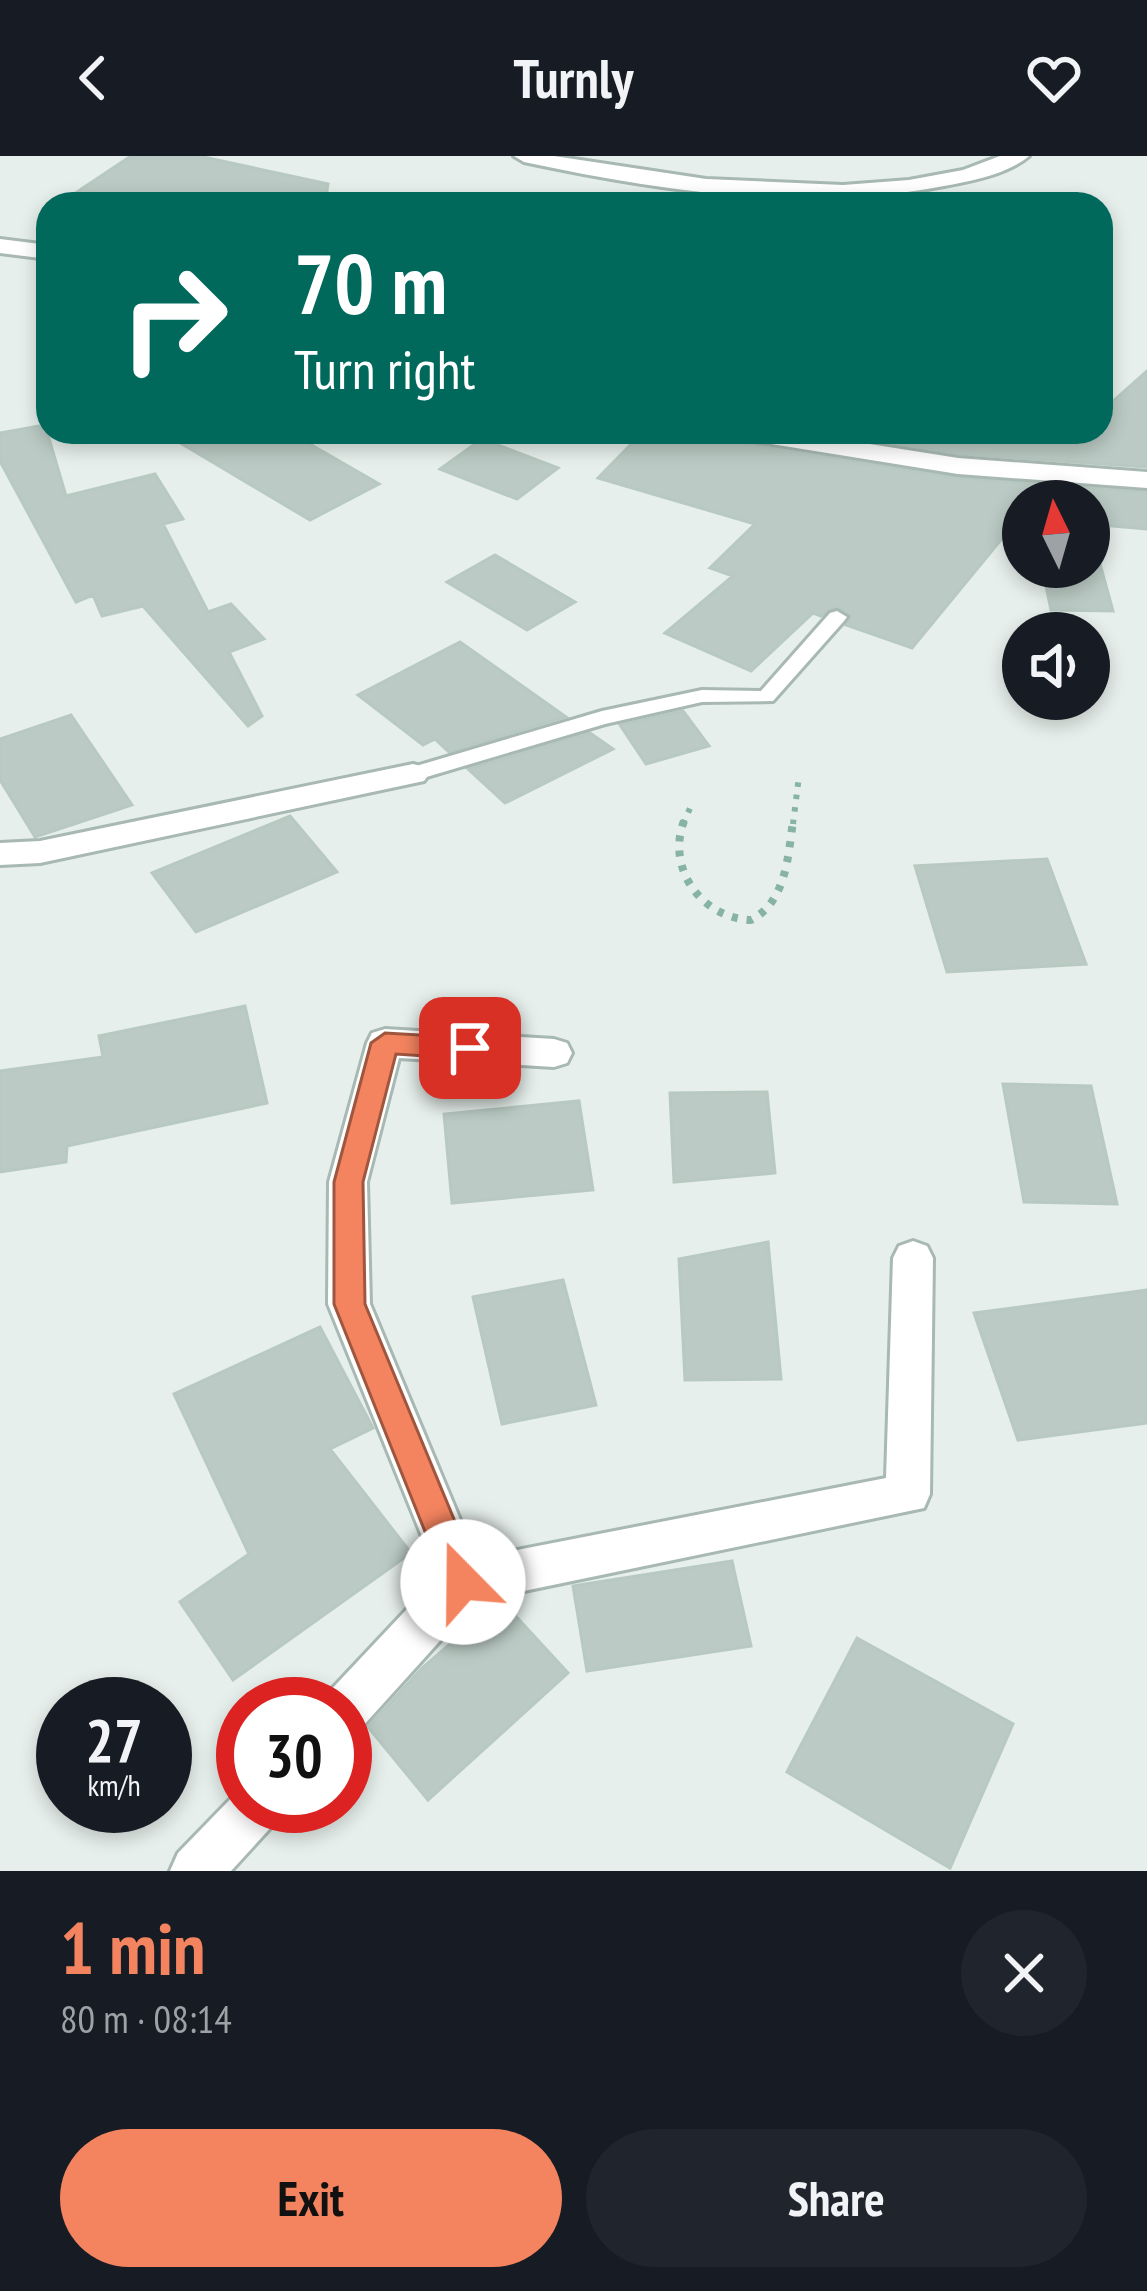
<!DOCTYPE html>
<meta charset="utf-8">
<style>
body{margin:0;font-family:"PT Sans Narrow",sans-serif;background:#20242c;color:#f1f3f6;height:100vh;display:flex;flex-direction:column;font-size:45px;white-space:nowrap}
*{box-sizing:border-box;margin:0}
p{font-size:39px;color:#9ea1a6}
.icon{flex:none;width:66px;height:66px;fill:none;stroke:currentColor;stroke-width:2;stroke-linecap:round;stroke-linejoin:round}
.map{position:relative;height:1715px;overflow:hidden}
.side{display:flex;flex-direction:column;background:#171b24;flex:1}
.side>*{flex:none}
.top-card{position:absolute;left:36px;top:36px;width:1077px;height:252px;border-radius:36px;box-shadow:0 6px 18px #0003;background:#00695c;color:#fff;overflow:hidden}
.needle{width:78px;rotate:355deg}
.controls{position:absolute;left:1002px;top:324px;display:grid;gap:24px}
.controls a{display:grid;place-items:center;width:108px;height:108px;border-radius:50%;background:#171b24;box-shadow:0 6px 18px #0003;font-size:60px}
.speed{position:absolute;left:36px;top:1521px;display:flex;gap:24px;font-size:60px;font-weight:700;text-align:center}
.speed>*{display:grid;place-content:center;width:156px;height:156px;border-radius:50%;background:#171b24;box-shadow:0 6px 18px #0003;line-height:1}
.speed small{font-size:30px;font-weight:400}
.speed .limit{border:18px solid #d22;background:#fff;color:#111}
.pin{position:absolute;display:grid;place-items:center;width:102px;height:102px;color:#fff;margin:-51px;border-radius:24px;box-shadow:0 6px 18px #0006}
.me{position:absolute;width:132px;margin:-66px;rotate:338deg;stroke-linejoin:round;filter:drop-shadow(0 0 9px #0008)}
.turn{display:flex;align-items:center;gap:42px;height:252px;padding:0 60px;font-size:54px}
.turn .icon{width:156px;height:156px;stroke-width:2.5}
.turn b{display:block;font-size:84px;line-height:102px}
.round{display:grid;place-items:center;flex:none;width:126px;height:126px;border-radius:63px;background:#20242c}
.summary{display:flex;align-items:center;justify-content:space-between;height:204px;padding:0 60px}
h1{font-size:72px;font-weight:600;line-height:90px;color:#f4845f}
.cta{display:flex;gap:24px;margin-top:auto;padding:24px 60px}
.cta a{flex:1;height:138px;border-radius:72px;background:#f4845f;color:#111;font-size:48px;font-weight:600;line-height:138px;text-align:center}
.cta a+a{background:#20242c;color:#f1f3f6}
header{display:flex;justify-content:space-between;align-items:center;height:156px;padding:0 60px;background:#171b24;font-size:54px;font-weight:600}
.map>svg:first-child{display:block}
</style>
<header><svg class="icon" aria-label="back" viewBox="0 0 24 24"><path d="M15 5l-7 7 7 7"/></svg>Turnly<svg class="icon" aria-label="heart" viewBox="0 0 24 24"><path d="M12 20l-8-8c-3-5 5-10 8-4 3-6 11-1 8 4z"/></svg></header>
<div class="map">
<svg width="1147" height="1715" viewBox="0 0 1147 1715">
<rect width="100%" height="100%" fill="#e6efeb"/>
<path fill="#bbcac4" stroke="#b8c9c2" stroke-width="3" d="M 131,0 L 199,0 L 328,28 L 325,48 L 59,48 Z
M 1147,215 L 1147,311 L 959,298 L 823,276 L 1101,276 L 1101,256 Z
M 45,269 L 66,340 L 155,318 L 183,363 L 163,368 L 208,456 L 231,448 L 264,483 L 229,496 L 262,560 L 248,570 L 143,450 L 102,460 L 93,439 L 76,446 L 0,305 L 0,277 Z
M 162,276 L 289,276 L 379,328 L 310,364 Z
M 643,276 L 729,276 L 745,288 L 958,322 L 1147,336 L 1147,373 L 1089,368 L 1113,455 L 1051,454 L 1042,411 L 1089,411 L 1089,345 L 1023,345 L 1023,357 L 912,492 L 846,469 L 851,460 L 836,451 L 821,460 L 813,457 L 751,515 L 665,477 L 733,420 L 710,412 L 755,368 L 598,322 Z
M 482,283 L 558,312 L 517,343 L 440,313 Z
M 495,399 L 575,446 L 527,474 L 447,426 Z
M 460,486 L 566,561 L 449,596 L 435,583 L 423,589 L 358,539 Z
M 683,555 L 709,590 L 646,608 L 620,569 Z
M 71,559 L 132,649 L 35,681 L 0,624 L 0,583 Z
M 590,577 L 613,593 L 505,647 L 468,613 Z
M 290,660 L 337,716 L 196,776 L 152,717 Z
M 1047,703 L 1086,808 L 947,816 L 915,710 Z
M 245,850 L 267,947 L 67,990 L 66,1006 L 0,1016 L 0,915 L 103,901 L 99,880 Z
M 1003,928 L 1091,930 L 1117,1048 L 1024,1046 Z
M 767,936 L 775,1017 L 674,1026 L 670,937 Z
M 579,945 L 593,1034 L 452,1047 L 444,958 Z
M 768,1086 L 781,1223 L 685,1224 L 679,1103 Z
M 563,1124 L 596,1249 L 502,1268 L 473,1141 Z
M 1147,1134 L 1147,1267 L 1018,1284 L 974,1157 Z
M 320,1171 L 373,1272 L 330,1293 L 411,1397 L 233,1524 L 180,1446 L 249,1398 L 174,1238 Z
M 732,1405 L 751,1490 L 587,1515 L 573,1430 Z
M 501,1444 L 568,1517 L 428,1644 L 368,1571 L 422,1512 Z
M 857,1482 L 1013,1568 L 950,1712 L 787,1616 Z"/>
<g fill="none" stroke-linecap="round" stroke-linejoin="round">
<g stroke="#a8b8b2" stroke-width="6">
<path id="lane" d="M 837,455 L 847,461 L 844,465 L 773,545 L 702,546 L 605,568 L 413,625 L 402,618 L 406,613 L 602,555 L 702,534 L 761,535 L 830,457 Z"/>
</g>
<g stroke="#a8b8b2" stroke-width="6">
<path id="street" d="M 514,0 L 554,0 L 706,23 L 843,29 L 909,24 L 963,14 L 1000,0 L 1029,0 C 1008,18 971,25 944,30 C 805,57 660,35 524,6 Z
M 0,83 L 48,89 L 48,103 L 0,97 Z
M 733,276 L 794,276 L 958,302 L 1147,316 L 1147,332 L 958,318 L 746,284 Z
M 413,608 L 424,611 L 429,618 L 424,625 L 40,707 L 0,709 L 0,687 L 40,685 Z
M 385,873 L 554,883 L 567,887 L 572,897 L 567,907 L 554,911 L 399,902 L 367,1026 L 370,1148 L 476,1402 L 886,1322 L 893,1102 L 899,1090 L 913,1085 L 927,1090 L 933,1102 L 930,1338 L 924,1352 L 476,1445 L 362,1571 L 345,1578 L 345,1548 L 323,1548 L 328,1537 L 438,1420 L 328,1148 L 329,1026 L 367,887 L 372,877 Z
M 243,1630 L 243,1650 L 281,1650 L 274,1668 L 231,1715 L 170,1715 L 178,1697 Z"/>
</g>
<path stroke="#86b3a5" stroke-width="6" stroke-dasharray="4.5 8" stroke-linecap="butt" d="M 683,668 L 691,650
M 793,668 L 799,620"/>
<path stroke="#86b3a5" stroke-width="8" stroke-dasharray="6 9" stroke-linecap="butt" d="M 684,665 C 666,712 701,762 751,764 C 786,746 788,701 793,665"/>
<use href="#lane" fill="#fff" fill-rule="evenodd"/>
<use href="#street" fill="#fff" fill-rule="evenodd"/>
</g>
<path fill="#f4845f" stroke="#9f563e" stroke-width="3" d="M 385,877 L 470,882 L 484,892 L 470,903 L 396,898 L 363,1026 L 365,1148 L 480,1426 L 475,1438 L 463,1443 L 450,1438 L 334,1148 L 334,1026 L 371,887 Z"/>
</svg>
<div class="controls">
<a><svg class="needle" viewBox="-14 -14 28 28"><path d="M0-13l5 13h-10z" fill="#e53935"/><path d="M0 13l5-13h-10z" fill="#9ea1a6"/></svg></a>
<a><svg class="icon" aria-label="sound" viewBox="0 0 24 24"><path d="M4 9h4l5-4v14l-5-4H4zM17 9q2 3 0 6"/></svg></a>
</div>
<div class="speed"><div>27<small>km/h</small></div><div class="limit">30</div></div>
<div class="pin" style="left:470px;top:892px;background:#d93025"><svg class="icon" aria-label="arrive" viewBox="0 0 24 24"><path d="M6 21V4h12l-3 4 3 4H6"/></svg></div>
<svg class="me" style="left:463px;top:1426px" viewBox="-20 -20 40 40"><circle r="19" fill="#fff"/><path d="M0-13L10 11 0 6-10 11z" fill="#f4845f"/></svg>
<div class="top-card">
<div class="turn"><svg class="icon" aria-label="right" viewBox="0 0 24 24"><path d="M7 20v-9h11M14 6l5 5-5 5"/></svg><div><b>70 m</b>Turn right</div></div>
</div>
</div>
<section class="side">
<div class="summary"><div><h1>1 min</h1><p>80 m · 08:14</p></div><a class="round"><svg class="icon" aria-label="close" viewBox="0 0 24 24"><path d="M6 6l12 12M18 6L6 18"/></svg></a></div>
<div class="cta"><a>Exit</a><a>Share</a></div>
</section>
